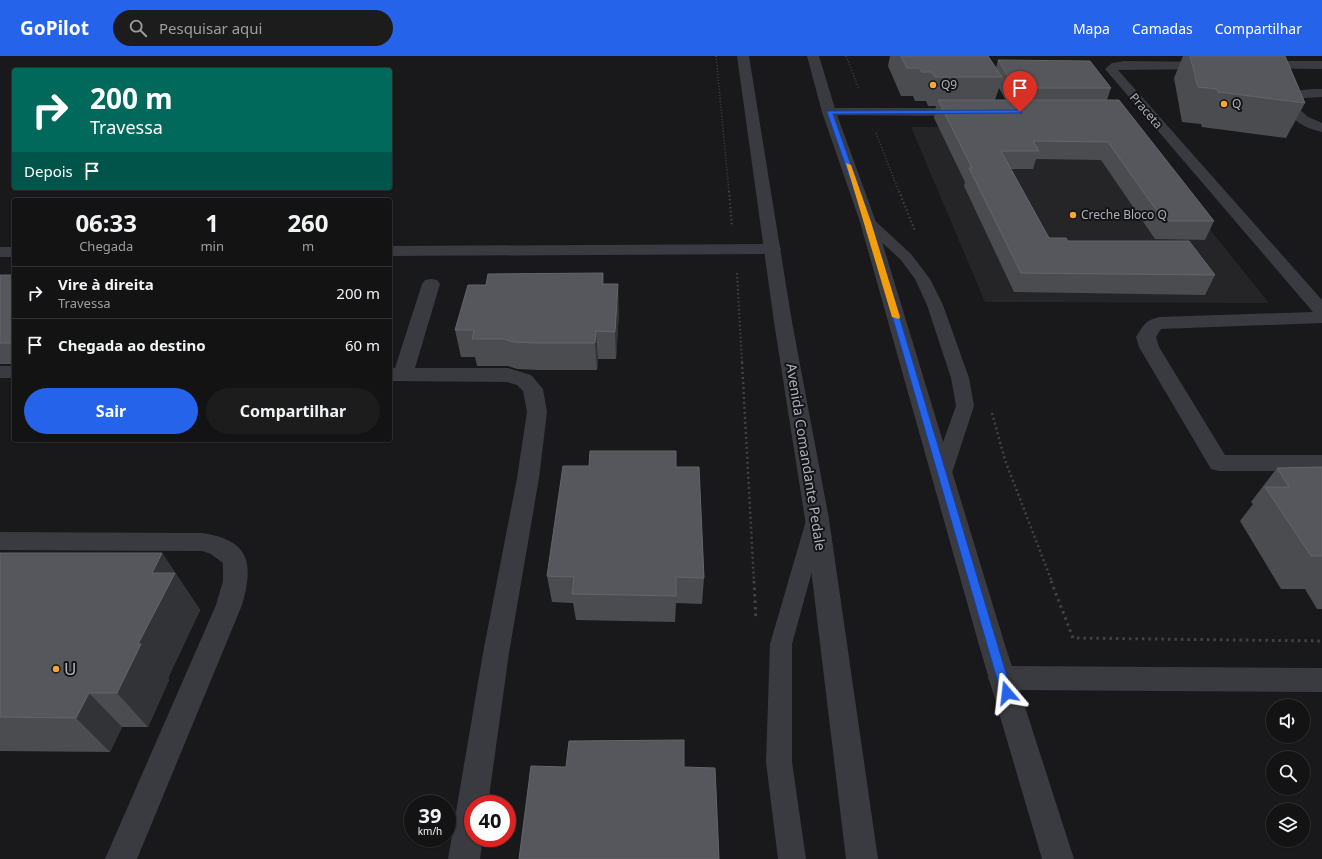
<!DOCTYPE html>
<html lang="pt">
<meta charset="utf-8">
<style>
body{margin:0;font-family:"Noto Sans",sans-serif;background:#1c1c1d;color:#f1f3f6;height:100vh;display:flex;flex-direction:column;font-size:15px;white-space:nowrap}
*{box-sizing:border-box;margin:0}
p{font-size:13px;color:#9d9ea0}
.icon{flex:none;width:22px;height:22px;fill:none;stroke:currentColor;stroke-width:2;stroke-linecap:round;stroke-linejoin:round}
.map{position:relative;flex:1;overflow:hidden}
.sheet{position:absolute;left:12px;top:142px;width:380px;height:244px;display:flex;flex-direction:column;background:#131314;border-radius:4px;box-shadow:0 1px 3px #0004,0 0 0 1px #323234}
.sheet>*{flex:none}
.guide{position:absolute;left:12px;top:12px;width:380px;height:122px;border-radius:4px;box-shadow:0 1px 3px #0004,0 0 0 1px #323234;background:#00695c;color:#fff;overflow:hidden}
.fabs{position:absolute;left:1266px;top:643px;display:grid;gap:8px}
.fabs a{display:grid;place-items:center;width:44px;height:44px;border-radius:50%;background:#131314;box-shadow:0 1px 3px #0004,0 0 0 1px #323234;font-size:20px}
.speed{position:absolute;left:404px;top:739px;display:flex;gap:8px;font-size:20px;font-weight:700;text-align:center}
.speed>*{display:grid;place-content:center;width:52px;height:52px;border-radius:50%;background:#131314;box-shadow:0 1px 3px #0004,0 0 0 1px #323234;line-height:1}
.speed small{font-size:10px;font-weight:400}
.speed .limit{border:6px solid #d22;background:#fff;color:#111}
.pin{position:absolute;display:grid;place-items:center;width:34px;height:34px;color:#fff;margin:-41px -17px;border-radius:50% 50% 50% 0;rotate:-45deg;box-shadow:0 0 4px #0007}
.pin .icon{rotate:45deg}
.me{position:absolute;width:44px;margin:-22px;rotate:343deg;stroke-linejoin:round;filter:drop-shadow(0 0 3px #0008)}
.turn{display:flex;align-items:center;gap:14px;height:84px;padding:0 12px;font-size:18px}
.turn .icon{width:52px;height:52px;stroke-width:2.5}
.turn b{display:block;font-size:28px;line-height:34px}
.then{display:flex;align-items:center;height:38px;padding:0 12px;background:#0003;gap:8px;font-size:15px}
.eta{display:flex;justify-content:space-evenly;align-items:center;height:68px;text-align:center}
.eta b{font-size:24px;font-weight:700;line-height:28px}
.action{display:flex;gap:8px;margin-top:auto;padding:8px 12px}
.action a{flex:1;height:46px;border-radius:24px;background:#2563eb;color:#fff;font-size:16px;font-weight:700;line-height:46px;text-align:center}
.action a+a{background:#1c1c1d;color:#f1f3f6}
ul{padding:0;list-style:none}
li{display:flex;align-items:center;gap:12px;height:52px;padding:0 12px;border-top:1px solid #323234}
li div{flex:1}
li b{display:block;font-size:15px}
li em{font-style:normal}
header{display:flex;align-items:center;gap:24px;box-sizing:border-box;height:56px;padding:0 20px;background:#2563eb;color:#fff}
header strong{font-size:19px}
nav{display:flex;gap:22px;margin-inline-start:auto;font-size:14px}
.search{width:280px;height:36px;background:#1c1c1d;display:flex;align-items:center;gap:10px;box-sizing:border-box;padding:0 14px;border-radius:22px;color:#9d9ea0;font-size:15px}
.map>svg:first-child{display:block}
</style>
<header>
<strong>GoPilot</strong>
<div class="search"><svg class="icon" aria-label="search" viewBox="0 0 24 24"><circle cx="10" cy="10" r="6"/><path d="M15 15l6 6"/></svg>Pesquisar aqui</div>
<nav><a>Mapa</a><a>Camadas</a><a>Compartilhar</a></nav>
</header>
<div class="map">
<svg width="1322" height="803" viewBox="0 0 1322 803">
<rect width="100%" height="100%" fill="#19191b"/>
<path fill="#252528" d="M 911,71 L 1128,71 L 1269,247 L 985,246 Z"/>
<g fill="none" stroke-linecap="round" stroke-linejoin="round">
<path stroke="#404247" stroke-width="1.5" stroke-dasharray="1 2" stroke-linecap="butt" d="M 716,0 L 729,136
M 846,0 L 859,33
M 876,77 L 899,136"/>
<path stroke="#404247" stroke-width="2" stroke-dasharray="1.5 2.5" stroke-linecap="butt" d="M 729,135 L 732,171
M 899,135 L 915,175
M 737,217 L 742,307"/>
<path stroke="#404247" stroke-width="2.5" stroke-dasharray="2 3" stroke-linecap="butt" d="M 742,306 L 754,526
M 992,357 L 1005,404 L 1052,526"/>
<path stroke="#404247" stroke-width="3" stroke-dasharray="2.5 4" stroke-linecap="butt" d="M 754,525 L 756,564
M 1051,525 L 1073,582 L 1322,585"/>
<path fill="#3a3b40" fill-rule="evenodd" d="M 868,162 L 873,163 L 911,198 L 930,223 L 943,249 L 969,322 L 974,350 L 952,417 L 949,422 L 942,424 L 935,422 L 932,417 L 956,350 L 951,322 L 927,249 L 915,223 L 901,204 L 863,169 L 861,166 L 863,163 Z
M 815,460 L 822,462 L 825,468 L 792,588 L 792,706 L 806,803 L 778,803 L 766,706 L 770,588 L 805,468 L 808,462 Z"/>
<path fill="#3a3b40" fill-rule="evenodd" d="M 1124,5 L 1214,6 L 1216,9 L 1214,12 L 1210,13 L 1118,14 L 1322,244 L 1322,267 L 1161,273 L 1156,281 L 1159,291 L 1225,399 L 1322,399 L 1322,415 L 1219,415 L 1211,413 L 1139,291 L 1136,281 C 1144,269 1144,265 1159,261 L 1313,256 L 1105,13 L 1112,7 Z
M 1258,5 L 1322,5 L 1322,13 L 1254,12 L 1252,9 L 1254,6 Z
M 1322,33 L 1322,41 L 1304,42 L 1295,49 L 1308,61 L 1322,67 L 1322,76 C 1304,72 1292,64 1281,49 C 1290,33 1306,33 1322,33 Z
M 829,52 L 964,52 L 969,53 L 971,56 L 969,59 L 964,60 L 824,59 L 822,56 L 824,53 Z
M 773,188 L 779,189 L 781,193 L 779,197 L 773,198 L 390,200 L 390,190 Z
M 0,191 L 14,191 L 14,201 L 0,201 Z
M 431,223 L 437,224 L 440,228 L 415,312 L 508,312 L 531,319 L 543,333 L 547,356 L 539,422 L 509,597 L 488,748 L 473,748 L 473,782 L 483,782 L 480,803 L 448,803 L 483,597 L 517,422 L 527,356 L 523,335 L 517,329 L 507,326 L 390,325 L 390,311 L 395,312 L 422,228 L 425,224 Z
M 0,310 L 14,310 L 14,322 L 0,322 Z
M 0,476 L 202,477 C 250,484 254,507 242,549 L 137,803 L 105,803 L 216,549 L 223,525 L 223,507 L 211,498 L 202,495 L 0,494 Z
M 1002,610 L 1322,612 L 1322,636 L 1002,634 L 992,631 L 988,622 L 992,613 Z"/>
<path fill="#3a3b40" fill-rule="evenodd" d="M 737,0 L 749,0 L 792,266 L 829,463 L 878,803 L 846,803 L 805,463 L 774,266 Z
M 807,0 L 819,0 L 836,56 L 876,166 L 1005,589 L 1074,803 L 1042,803 L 979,589 L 860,166 L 822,56 Z"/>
</g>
<path fill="#4a4c50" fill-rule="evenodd" d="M 890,0 L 988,0 L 996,12 L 998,4 L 1111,32 L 1107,44 L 1214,165 L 1205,184 L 1155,183 L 1101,104 L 1036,103 L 1033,113 L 1011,113 L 1049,182 L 1068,185 L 1215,219 L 1205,239 L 1014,236 L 964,130 L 965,126 L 934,62 L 936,50 L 928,50 L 926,45 L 915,45 L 913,40 L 901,40 L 888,10 ZM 999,32 L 1005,43 L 1006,44 L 995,44 Z
M 1183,0 L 1285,0 L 1305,47 L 1286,82 L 1202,71 L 1201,68 L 1182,66 L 1174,22 Z
M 603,217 L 604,228 L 619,255 L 616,303 L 598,303 L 597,314 L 539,314 L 517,313 L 508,310 L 477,310 L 475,301 L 461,301 L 455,274 L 486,229 Z
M 0,219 L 14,219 L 14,311 L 12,308 L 0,308 Z
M 589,410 L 676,411 L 704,522 L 702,548 L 676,547 L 675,566 L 576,564 L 573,547 L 552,546 L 547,520 Z
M 1322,411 L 1322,553 L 1317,553 L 1305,533 L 1281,533 L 1240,465 L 1253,448 L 1251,446 L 1277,412 Z
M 0,497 L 162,497 L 200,554 L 168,622 L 169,624 L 148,671 L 122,671 L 110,696 L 0,695 Z"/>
<path fill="#323336" d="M 603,217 L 605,244 L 602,228 Z
M 618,228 L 619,255 L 616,303 L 615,276 Z
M 596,275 L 598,303 L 597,314 L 595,287 Z
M 162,497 L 200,554 L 168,622 L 169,624 L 148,671 L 117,637 L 138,588 L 152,517 Z
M 89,637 L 122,671 L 110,696 L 76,662 Z"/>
<path fill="#55575c" stroke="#62656a" d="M 901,0 L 988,0 L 1002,21 L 935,21 L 932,16 L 922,16 L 919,12 L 907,12 Z
M 1190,0 L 1285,0 L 1305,47 L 1218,36 L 1217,33 L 1198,31 Z
M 998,4 L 1090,5 L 1111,32 L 1015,32 Z
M 938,44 L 1119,44 L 1214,165 L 1164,165 L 1108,86 L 1033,85 L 1039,95 L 1001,95 L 1049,182 L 1066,182 L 1068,185 L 1189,185 L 1215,219 L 1021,217 L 969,112 L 972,112 Z
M 603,217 L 602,228 L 618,228 L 615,276 L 596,275 L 595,287 L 535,287 L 513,286 L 504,283 L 472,283 L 474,274 L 455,274 L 468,229 L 486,229 L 488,218 Z
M 0,219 L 14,219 L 14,287 L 0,287 Z
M 590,395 L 676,395 L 676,411 L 699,411 L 704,522 L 676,521 L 676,540 L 572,538 L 574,521 L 547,520 L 563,410 L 589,410 Z
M 1322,411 L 1322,500 L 1311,500 L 1265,431 L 1289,431 L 1277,412 Z
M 0,497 L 162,497 L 152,517 L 175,517 L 138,588 L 141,588 L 117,637 L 89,637 L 76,662 L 0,661 Z
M 684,684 L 684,711 L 715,712 L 719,803 L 519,803 L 531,710 L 566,711 L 569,685 Z"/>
<path fill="#2563eb" stroke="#184099" d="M 1020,54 L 1022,57 L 833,58 L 871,166 L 1012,637 L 1011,641 L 1007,643 L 1003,641 L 1001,637 L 865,166 L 827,56 L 829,55 Z"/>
<path fill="#f59e0b" d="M 846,107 L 851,109 L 871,166 L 900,261 L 899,263 L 892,261 Z"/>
<g fill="#faa732" stroke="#141416" stroke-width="1.5">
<circle cx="933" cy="29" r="4"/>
<circle cx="1224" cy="48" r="4"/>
<circle cx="1073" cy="159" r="4"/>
<circle cx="56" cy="613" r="4"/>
</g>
<g text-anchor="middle" stroke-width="4" stroke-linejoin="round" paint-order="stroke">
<g font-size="12" fill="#abb1bb" stroke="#141416" text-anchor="start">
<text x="941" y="33">Q9</text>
<text x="1232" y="52">Q</text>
<text x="1081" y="163">Creche Bloco Q</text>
</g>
<g font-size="12" fill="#abb1bb" stroke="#141416">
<text transform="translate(1146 55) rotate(49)" y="4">Praceta</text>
</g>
<g font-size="14" fill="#abb1bb" stroke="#141416">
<text transform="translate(806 401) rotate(81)" y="5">Avenida Comandante Pedale</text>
</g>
<g font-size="17" fill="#abb1bb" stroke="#141416" text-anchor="start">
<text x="64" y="619">U</text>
</g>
</g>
</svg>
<div class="fabs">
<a><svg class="icon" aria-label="sound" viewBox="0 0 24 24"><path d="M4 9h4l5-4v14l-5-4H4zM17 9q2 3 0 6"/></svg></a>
<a><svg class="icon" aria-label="search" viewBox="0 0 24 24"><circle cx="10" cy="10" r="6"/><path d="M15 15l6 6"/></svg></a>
<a><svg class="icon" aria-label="layers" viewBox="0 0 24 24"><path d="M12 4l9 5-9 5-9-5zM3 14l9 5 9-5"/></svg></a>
</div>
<div class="speed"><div>39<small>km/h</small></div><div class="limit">40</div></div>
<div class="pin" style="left:1020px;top:56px;background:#d93025"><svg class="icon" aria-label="arrive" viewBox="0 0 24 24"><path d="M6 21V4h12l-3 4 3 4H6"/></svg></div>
<svg class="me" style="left:1007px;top:637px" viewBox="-20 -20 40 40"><path d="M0-17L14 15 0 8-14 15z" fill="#2563eb" stroke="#fff" stroke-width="4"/></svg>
<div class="guide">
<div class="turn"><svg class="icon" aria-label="right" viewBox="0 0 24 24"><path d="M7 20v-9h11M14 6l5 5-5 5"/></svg><div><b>200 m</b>Travessa</div></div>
<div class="then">Depois<svg class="icon" aria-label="arrive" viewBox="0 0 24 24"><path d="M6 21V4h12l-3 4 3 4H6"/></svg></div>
</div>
<section class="sheet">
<div class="eta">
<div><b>06:33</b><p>Chegada</p></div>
<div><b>1</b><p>min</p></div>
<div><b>260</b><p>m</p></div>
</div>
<ul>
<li><svg class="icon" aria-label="right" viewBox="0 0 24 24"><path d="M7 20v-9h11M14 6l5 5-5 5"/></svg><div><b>Vire à direita</b><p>Travessa</p></div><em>200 m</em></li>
<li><svg class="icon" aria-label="arrive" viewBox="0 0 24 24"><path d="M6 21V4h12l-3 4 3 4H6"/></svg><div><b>Chegada ao destino</b></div><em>60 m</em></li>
</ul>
<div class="action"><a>Sair</a><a>Compartilhar</a></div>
</section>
</div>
